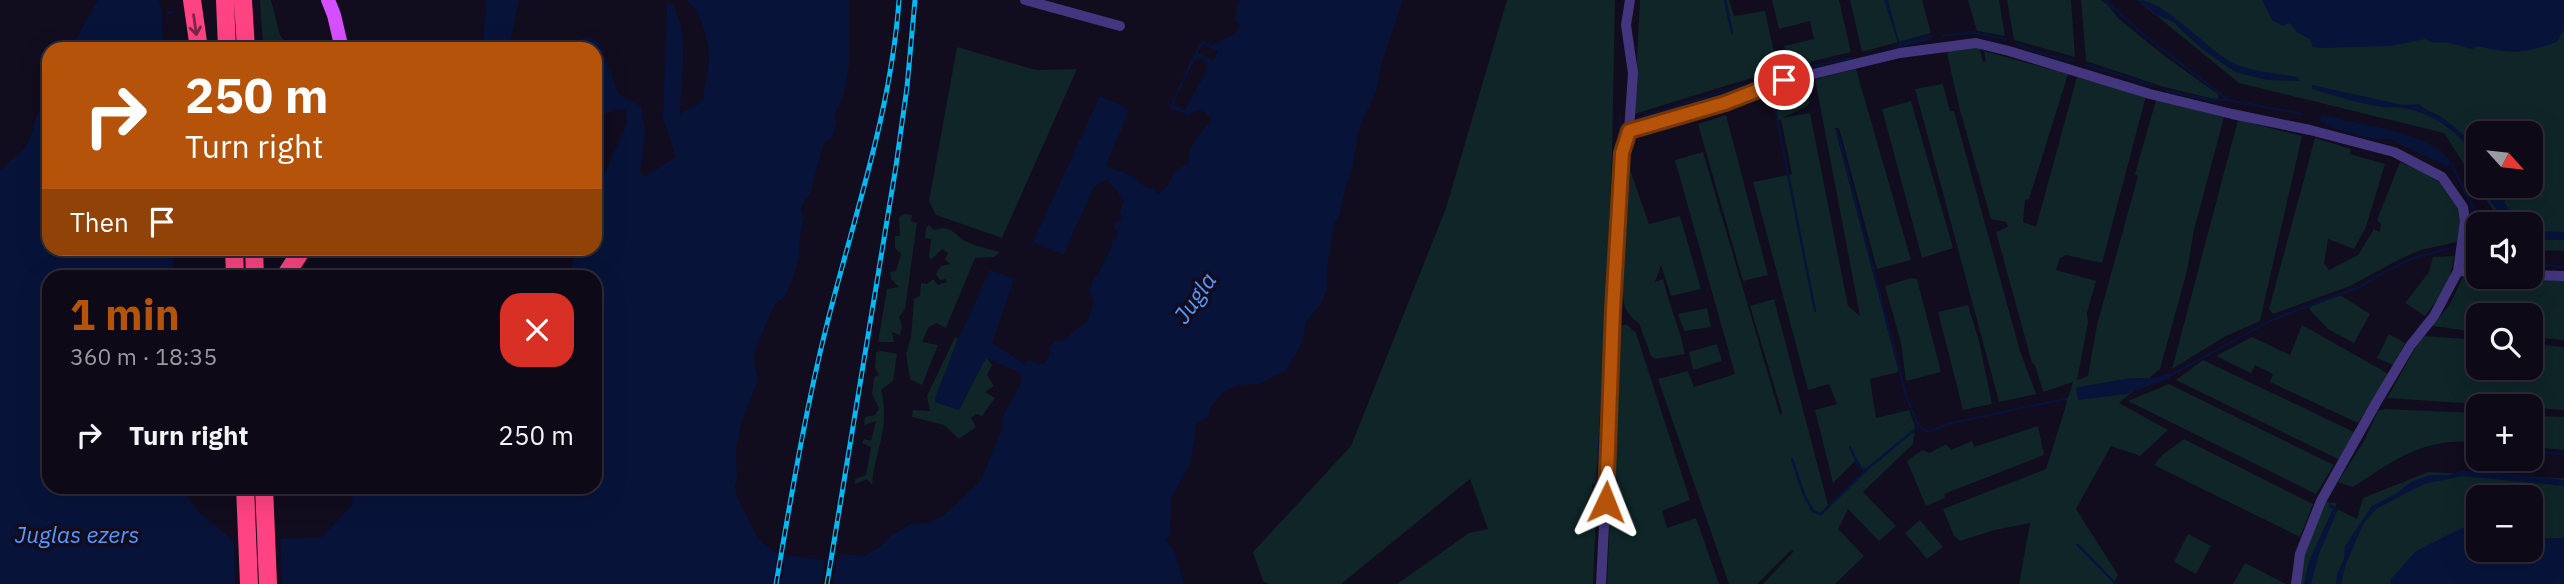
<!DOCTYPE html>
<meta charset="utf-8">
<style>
body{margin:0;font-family:"IBM Plex Sans",sans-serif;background:#1b1723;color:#f1f3f6;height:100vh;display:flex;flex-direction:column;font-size:26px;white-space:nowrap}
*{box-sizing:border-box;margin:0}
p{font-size:23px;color:#9a9aa1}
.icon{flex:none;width:38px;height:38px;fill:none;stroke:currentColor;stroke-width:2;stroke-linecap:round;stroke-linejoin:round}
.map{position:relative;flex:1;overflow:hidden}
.panel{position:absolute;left:42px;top:270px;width:560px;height:224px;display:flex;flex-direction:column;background:#0d0916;border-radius:21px;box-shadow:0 7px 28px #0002,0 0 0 2px #2d2a35}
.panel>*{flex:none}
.banner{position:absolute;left:42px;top:42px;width:560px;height:214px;border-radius:21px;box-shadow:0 7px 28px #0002,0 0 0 2px #2d2a35;background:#b45309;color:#fff;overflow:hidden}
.needle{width:46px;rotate:117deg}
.buttons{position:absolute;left:2466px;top:121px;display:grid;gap:14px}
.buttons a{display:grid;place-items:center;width:77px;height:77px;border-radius:14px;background:#0d0916;box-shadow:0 7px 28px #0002,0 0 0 2px #2d2a35;font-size:35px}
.pin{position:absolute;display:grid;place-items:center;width:60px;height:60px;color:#fff;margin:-30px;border:4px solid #fff;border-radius:50%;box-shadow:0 2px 7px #0007}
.me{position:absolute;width:77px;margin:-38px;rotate:2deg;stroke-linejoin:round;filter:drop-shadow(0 0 5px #0008)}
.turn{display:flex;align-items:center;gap:24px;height:147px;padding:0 28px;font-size:32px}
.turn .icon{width:91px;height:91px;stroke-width:2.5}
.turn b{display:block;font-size:49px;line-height:60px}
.then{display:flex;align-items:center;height:66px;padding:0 28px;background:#0003;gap:14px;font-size:26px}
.round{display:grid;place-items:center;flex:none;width:74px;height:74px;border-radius:21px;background:#1b1723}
.head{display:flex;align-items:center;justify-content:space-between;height:119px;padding:0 28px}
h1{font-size:42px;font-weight:700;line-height:52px;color:#b45309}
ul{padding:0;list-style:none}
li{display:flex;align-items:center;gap:21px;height:91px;padding:0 28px}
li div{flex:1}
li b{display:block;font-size:26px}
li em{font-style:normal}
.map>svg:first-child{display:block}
</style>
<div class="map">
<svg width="2564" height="584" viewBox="0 0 2564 584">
<rect width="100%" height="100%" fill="#110c1e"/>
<path fill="#0f2528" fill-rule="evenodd" d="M 260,0 L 271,0 L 280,35 L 286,43 L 285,49 L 263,49 Z
M 1507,0 L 1615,0 L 1612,156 L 1597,483 L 1592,484 L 1591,513 L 1596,517 L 1593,584 L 1397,584 L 1469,533 L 1488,529 L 1470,479 L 1341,584 L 1269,584 L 1263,581 L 1253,552 L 1351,446 L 1446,208 Z
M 1640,0 L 1729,0 L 1734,16 L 1765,11 L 1778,70 L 1634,114 Z
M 1772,0 L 1839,0 L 1851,52 L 1789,67 L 1784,46 L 1814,39 L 1810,21 L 1779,29 Z
M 1850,0 L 1922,0 L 1931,33 L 1862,52 Z
M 1968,0 L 1999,0 L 2005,36 L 1977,31 Z
M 2007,0 L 2071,0 L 2075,57 L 2014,40 Z
M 2081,0 L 2101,0 L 2107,4 L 2119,19 L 2166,57 L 2219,95 L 2218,100 L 2164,87 L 2086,61 Z
M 2137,0 L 2564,0 L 2564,251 L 2531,250 L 2530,224 L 2502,224 L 2444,133 L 2239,83 ZM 2478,133 L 2530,133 L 2530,186 L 2478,186 Z
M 1979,46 L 1983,62 L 1986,61 L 1984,51 L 2068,74 L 2029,199 L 2025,200 L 2023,222 L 2036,227 L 2077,77 L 2146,96 L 2102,263 L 2066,255 L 2060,258 L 2056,270 L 2096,281 L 2087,313 L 2088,323 L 2077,380 L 2088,376 L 2097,325 L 2138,176 L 2135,174 L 2156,100 L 2224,117 L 2194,230 L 2187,271 L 2160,369 L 2119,403 L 2168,430 L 2140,456 L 2111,446 L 2076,509 L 2118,575 L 2113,584 L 2019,584 L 2030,523 L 1995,530 L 1960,541 L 1954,536 L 1943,509 L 2046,469 L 2067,402 L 2065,399 L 2068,398 L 2073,382 L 2043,392 L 2035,365 L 2032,363 L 1996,232 L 2008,227 L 2006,222 L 1991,219 L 1959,107 L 1947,53 L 1955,48 Z
M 957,47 L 1036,70 L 1077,69 L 1002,238 L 936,215 L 929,201 Z
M 1856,69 L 1911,260 L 1877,269 L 1839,128 L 1835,128 L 1899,372 L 1870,379 L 1876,418 L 1909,410 L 1915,426 L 1913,444 L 1863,492 L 1896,526 L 1879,541 L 1848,509 L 1838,529 L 1864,556 L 1835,584 L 1763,584 L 1794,551 L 1791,550 L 1757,584 L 1729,584 L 1658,379 L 1688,371 L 1694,387 L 1735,374 L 1675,160 L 1703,152 L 1780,415 L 1782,412 L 1750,306 L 1774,299 L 1828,505 L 1864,473 L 1857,459 L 1833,483 L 1815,410 L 1837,404 L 1829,384 L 1808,390 L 1753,182 L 1792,174 L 1781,119 L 1778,121 L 1773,98 L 1779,96 L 1775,92 L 1788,90 L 1795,93 L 1804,88 L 1808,93 L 1809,103 L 1807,106 L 1782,118 L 1810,113 L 1848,306 L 1860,316 L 1815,79 Z
M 1943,84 L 1950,111 L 1954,111 L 2020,351 L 2036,394 L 1999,402 L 1915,89 Z
M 1911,101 L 1953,248 L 1922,258 L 1882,109 Z
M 1726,115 L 1768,275 L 1743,281 L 1698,124 Z
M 2238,120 L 2302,136 L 2260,321 L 2226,336 L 2172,369 Z
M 2315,138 L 2351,149 L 2350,154 L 2385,164 L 2366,227 L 2354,249 L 2328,239 L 2324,263 L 2329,270 L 2358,255 L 2374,229 L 2380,232 L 2381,224 L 2377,220 L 2400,162 C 2422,171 2458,186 2460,214 C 2461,223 2458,234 2457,242 L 2421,250 L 2400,259 L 2350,286 L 2273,314 L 2269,309 Z
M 1630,170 L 1649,224 L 1680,216 L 1701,289 L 1671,296 L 1661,265 L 1655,282 L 1663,279 C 1669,305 1680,328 1685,354 L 1655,359 L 1651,356 L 1639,323 L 1632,318 L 1625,308 L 1622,292 Z
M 904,214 L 912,215 L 911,221 L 917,223 L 905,309 L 899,317 L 902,327 L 900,335 L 892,332 L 894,342 L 878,342 L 887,289 L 899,287 L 891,279 L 890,272 L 896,271 L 901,254 L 895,248 L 895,236 L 900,236 L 899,217 Z
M 929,225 L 934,230 C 952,224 954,235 965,241 C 975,246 989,249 1000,252 L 994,257 L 975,258 L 946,328 L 936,323 L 928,328 L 922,342 L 938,345 L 922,385 L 910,379 L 906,354 L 911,337 L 914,299 L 920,296 L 921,283 L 927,284 L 933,279 L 938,285 L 947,282 L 945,279 L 940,280 L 936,274 L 941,266 L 950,264 L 945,259 L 948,253 L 942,249 L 932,259 L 929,258 L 931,239 L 925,238 L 926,228 Z
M 2454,256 L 2448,285 L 2425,316 L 2405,303 L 2429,272 L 2433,257 Z
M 2464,275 L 2533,276 L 2564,280 L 2564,340 L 2531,337 L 2530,315 L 2478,315 L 2478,332 L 2432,326 L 2449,306 Z
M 1911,278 L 1917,279 L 1941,372 L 1906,381 L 1901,343 L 1885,286 Z
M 2340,295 L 2370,314 L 2354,343 L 2328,329 L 2309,309 L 2312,305 Z
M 1968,305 L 1979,341 L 1992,404 L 1963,410 L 1938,312 Z
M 1707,308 L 1711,327 L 1684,331 L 1678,314 Z
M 1626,324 L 1636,333 L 1690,500 L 1662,511 L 1667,528 L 1696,518 L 1719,584 L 1607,584 L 1610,512 L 1623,508 L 1618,490 L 1618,480 L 1612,481 L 1611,449 L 1620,326 Z
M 2302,325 L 2389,374 L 2358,423 L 2270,382 L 2273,374 L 2255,365 L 2251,373 L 2216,356 L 2252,337 L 2290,355 Z
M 2389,334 L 2405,343 L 2393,365 L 2377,358 Z
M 2425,336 L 2478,340 L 2478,368 L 2530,368 L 2531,344 L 2564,347 L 2564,410 L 2387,398 L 2420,340 Z
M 955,337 L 958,339 L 935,402 L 959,410 L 986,357 L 992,365 L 987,375 L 994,386 L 985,392 L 995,398 L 982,416 L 976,414 L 971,418 L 976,427 L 959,439 L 944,425 L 912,417 L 913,410 L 930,411 L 927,396 Z
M 1717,344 L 1722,361 L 1693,370 L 1689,352 Z
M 882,351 L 897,354 L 893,381 L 881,390 C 891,427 875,449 872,485 L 867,479 L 855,484 L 855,479 L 866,475 L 871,447 L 862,443 L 864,439 L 871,441 L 876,421 L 864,425 L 865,417 L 875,415 L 879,408 L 872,394 L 874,377 L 879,375 L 875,368 L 876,352 Z
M 2203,360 L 2354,432 L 2340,460 L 2176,380 Z
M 2169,384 L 2334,465 L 2316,494 L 2128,401 Z
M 2384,409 L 2478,413 L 2478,442 C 2422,438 2398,458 2353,487 L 2338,482 L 2364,441 L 2378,411 Z
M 2531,416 L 2564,417 L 2564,450 L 2531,447 Z
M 2038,426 L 2044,455 L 1944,494 L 1945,498 L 1926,506 L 1907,461 L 1922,450 L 1930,453 L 1946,444 L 1951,450 L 1972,441 L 1974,447 Z
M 2184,439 L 2313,504 L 2300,537 L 2154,465 L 2162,455 Z
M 2428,472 L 2564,478 L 2564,584 L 2296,584 L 2298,566 L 2324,502 L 2337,503 L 2335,508 L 2357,519 L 2363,498 ZM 2478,497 L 2530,497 L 2530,550 L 2478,550 Z
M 1920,520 L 1943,547 L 1927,559 L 1905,533 Z
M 2188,534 L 2211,546 L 2196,574 L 2174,562 Z
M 2245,563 L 2286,584 L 2233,584 Z"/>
<path fill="#08133a" d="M 98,0 L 159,0 L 162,12 L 163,49 L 70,49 Z
M 487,0 L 519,0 L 509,49 L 482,49 Z
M 687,0 L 849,0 L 849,65 L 844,94 L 834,115 L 837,122 L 831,139 L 824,143 L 810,194 L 802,204 L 801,211 L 804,217 L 800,237 L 799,257 L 793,278 L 785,297 L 775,304 L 769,317 L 753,356 L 758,381 L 741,423 L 736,448 L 737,478 L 735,486 L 738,499 L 758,539 L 773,551 L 785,555 L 824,560 L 845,554 L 864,556 L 880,547 L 892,535 L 911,524 L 928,523 L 943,516 L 981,480 L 1002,430 L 1003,415 L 1022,382 L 1019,372 L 986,358 L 959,410 L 935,402 L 935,398 L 958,339 L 990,270 L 1014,278 L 992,343 L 1023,363 L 1025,367 L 1028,359 L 1035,363 L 1044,364 L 1050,354 L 1049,347 L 1055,342 L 1061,342 L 1088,320 L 1094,301 L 1089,291 L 1093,279 L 1097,276 L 1113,243 L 1111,240 L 1117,237 L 1118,232 L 1114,229 L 1116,221 L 1122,220 L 1120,211 L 1124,201 L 1114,187 L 1106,180 L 1094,187 L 1063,255 L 1033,242 L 1100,96 L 1126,107 L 1127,116 L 1106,166 L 1132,176 L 1147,188 L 1154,189 L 1158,195 L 1171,181 L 1173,172 L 1189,163 C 1188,145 1200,134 1211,121 L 1211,117 L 1201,110 L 1188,115 L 1169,108 L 1181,81 L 1184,82 L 1175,100 L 1185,110 L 1207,69 L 1207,63 L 1194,61 L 1185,81 L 1182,79 L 1201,41 L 1213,45 L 1233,35 L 1240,26 L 1235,20 L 1237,3 L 1241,0 L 1403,0 L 1382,61 L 1376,90 L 1358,132 L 1352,171 L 1347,181 L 1339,217 L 1334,223 L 1327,268 L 1327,288 L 1321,304 L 1306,321 L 1302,343 L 1286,371 L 1259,384 L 1237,385 L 1223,392 L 1210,408 L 1209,415 L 1195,426 L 1195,437 L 1190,464 L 1171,499 L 1170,533 L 1166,541 L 1175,552 L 1184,584 L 0,584 L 0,170 L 25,148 L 32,135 L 35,120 L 49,90 L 49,248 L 173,248 L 174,251 L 172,276 L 49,276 L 49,486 L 169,487 L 173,491 L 186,495 L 198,511 L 233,541 L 322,537 L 352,505 L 353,488 L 595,486 L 595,276 L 571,276 L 574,249 L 595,248 L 595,196 L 627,122 L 625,109 L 608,112 L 595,119 L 595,49 L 563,49 L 563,44 L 589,37 L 599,42 L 619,94 L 641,107 L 645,134 L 640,172 L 642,176 L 646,176 L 676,157 L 663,118 L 667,4 L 672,3 C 690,32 681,80 680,114 L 700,103 L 703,98 C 704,85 709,70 709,58 C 708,38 702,14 687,0 Z
M 1884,0 L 1888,0 L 1899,42 L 1929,35 L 1933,35 L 1932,40 L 1861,56 L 1899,46 Z
M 2138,0 C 2165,0 2206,49 2233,63 C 2252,72 2276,73 2297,77 L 2300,81 L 2267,80 L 2235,72 L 2202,49 L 2172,21 L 2158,16 Z
M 2262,0 L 2564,0 L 2564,29 L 2557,42 C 2524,53 2512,55 2478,46 L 2472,49 L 2446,42 L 2433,43 L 2425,39 L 2391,46 L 2319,48 L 2313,47 L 2310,39 L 2298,33 L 2289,23 L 2283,26 L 2272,20 Z
M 2312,85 L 2403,105 L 2420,104 C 2424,110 2430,111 2438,115 C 2452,124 2478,144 2478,161 C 2462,134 2435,114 2404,108 C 2394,107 2385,108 2376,106 C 2354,102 2333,95 2312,89 Z
M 2325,116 C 2356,124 2440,133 2452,165 L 2447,166 L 2389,139 L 2378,140 L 2343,131 L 2321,122 L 2320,117 Z
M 2487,186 L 2492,186 L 2498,197 L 2510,186 L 2517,186 L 2504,202 L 2513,215 L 2525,224 L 2508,224 L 2490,201 Z
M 2530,228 L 2537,231 L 2564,232 L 2564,240 L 2543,240 L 2531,235 Z
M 2171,373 L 2171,378 L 2126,394 L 2078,400 L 2076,389 L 2079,387 L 2130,378 L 2153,378 Z
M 2461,471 L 2485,471 L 2564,480 L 2564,486 L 2463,476 L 2424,484 L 2376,509 L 2363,524 L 2346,564 L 2341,584 L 2336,584 L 2337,574 L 2344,559 L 2345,546 L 2372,506 L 2397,493 L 2411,482 L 2430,475 L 2449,475 Z
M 2330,503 L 2338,509 L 2319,554 L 2311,584 L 2304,584 L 2309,561 L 2333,509 L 2329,507 Z
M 2478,524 L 2478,550 L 2530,550 L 2531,531 L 2544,538 L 2564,538 L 2564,584 L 2390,584 L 2391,579 L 2416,551 L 2460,529 Z"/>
<path fill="#110c1e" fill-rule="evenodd" d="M 1203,44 L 1218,51 L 1214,61 L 1198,53 Z
M 1198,58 L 1207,63 L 1207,69 L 1184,110 L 1174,105 L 1184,82 L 1177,80 L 1180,75 L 1185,80 L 1194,61 ZM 1198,62 L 1204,65 L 1203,68 L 1184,106 L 1178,101 Z
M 280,536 L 282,584 L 235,584 L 234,538 Z
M 778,548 L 786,552 L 781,584 L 772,584 Z
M 836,555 L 838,555 L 833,584 L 821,584 L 825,556 Z"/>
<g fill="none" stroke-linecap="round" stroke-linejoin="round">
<path stroke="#08133a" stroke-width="2.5" d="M 1725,0 L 1732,33
M 2105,0 L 2144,35 L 2228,100 L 2302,114
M 168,13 L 174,12
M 1943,36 L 1971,32 L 2006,39
M 2017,44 L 2046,55 L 2074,61
M 2086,65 L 2152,85
M 1789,71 L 1852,58
M 2167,91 L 2210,100 L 2225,100
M 1773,98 L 1815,311
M 1638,118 L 1780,74
M 1837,130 L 1907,399 L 1919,426 L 1928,432 L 1952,423 L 2065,399
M 2452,165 L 2475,212
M 2530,263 L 2564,267
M 2171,375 L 2272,320 L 2362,286 L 2379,275 L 2413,258 L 2452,248
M 1850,447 L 1859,467 L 1866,470 L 1918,427
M 2530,451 L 2564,454
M 1792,459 L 1804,495 L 1813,511 L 1821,514 L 1866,470
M 1597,483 L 1620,116
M 2078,545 L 2116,584"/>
<path stroke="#43367e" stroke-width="10" d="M 1025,0 L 1120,26
M 1629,131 L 1725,103 L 1784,81 L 1900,53 L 1976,43 L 2009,51 L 2150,94 L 2232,114 L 2310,130 L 2394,152 L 2442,177 L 2463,207 L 2465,221 L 2458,271 L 2434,316 L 2410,346 L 2376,403 L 2321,501 L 2300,554 L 2296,584
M 2458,271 L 2478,272
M 2530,275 L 2564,276
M 1601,584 L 1623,153 L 1629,131 L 1633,73 L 1626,25 L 1630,0"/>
<path stroke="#d64fff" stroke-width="14" d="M 328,0 L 334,15 L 342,49"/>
<path stroke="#ff4383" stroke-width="18" d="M 192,0 L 199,49
M 225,0 L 227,49
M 243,0 L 246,49
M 234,248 L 235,276
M 254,248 L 255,276
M 285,276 L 303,248
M 245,486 L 249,584
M 264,486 L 268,584"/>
<g stroke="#00b9f3" stroke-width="5">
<path id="rail" d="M 776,584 C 791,498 805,412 826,328 C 853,219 891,113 899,0
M 827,584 L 896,166 L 907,87 L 915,0"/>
</g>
<use href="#rail" stroke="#110c1e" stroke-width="2.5" stroke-dasharray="8" stroke-linecap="butt"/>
</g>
<defs><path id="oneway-shaft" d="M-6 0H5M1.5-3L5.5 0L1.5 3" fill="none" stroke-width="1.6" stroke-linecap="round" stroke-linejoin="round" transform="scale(1.75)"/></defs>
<use stroke="#7c254b" href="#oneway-shaft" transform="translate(195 25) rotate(82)"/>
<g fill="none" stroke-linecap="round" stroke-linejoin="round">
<g stroke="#753606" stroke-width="18">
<path id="route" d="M 1606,502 L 1613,310 L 1622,153 L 1629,131 L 1725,103 L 1784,80"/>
</g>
<use href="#route" stroke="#b45309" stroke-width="12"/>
</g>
<g text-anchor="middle" stroke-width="7" stroke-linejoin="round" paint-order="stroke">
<g font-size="23" font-style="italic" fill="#5699ff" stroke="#110c1e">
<text transform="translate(1195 298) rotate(-55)" y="8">Jugla</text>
<text x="77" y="543">Juglas ezers</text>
</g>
</g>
</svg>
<div class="buttons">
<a><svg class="needle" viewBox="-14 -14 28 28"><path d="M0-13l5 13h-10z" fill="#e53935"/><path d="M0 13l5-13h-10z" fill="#9a9aa1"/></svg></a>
<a><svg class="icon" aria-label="sound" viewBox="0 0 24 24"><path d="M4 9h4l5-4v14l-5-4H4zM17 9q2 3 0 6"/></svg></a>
<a><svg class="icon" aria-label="search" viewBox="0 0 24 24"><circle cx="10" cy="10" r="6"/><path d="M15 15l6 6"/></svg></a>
<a>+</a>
<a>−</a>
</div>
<div class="pin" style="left:1784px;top:80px;background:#d93025"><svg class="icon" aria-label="arrive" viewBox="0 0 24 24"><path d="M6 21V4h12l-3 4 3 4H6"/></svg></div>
<svg class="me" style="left:1606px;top:502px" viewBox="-20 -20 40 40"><path d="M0-17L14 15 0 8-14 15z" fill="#b45309" stroke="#fff" stroke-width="4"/></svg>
<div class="banner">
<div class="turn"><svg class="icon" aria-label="right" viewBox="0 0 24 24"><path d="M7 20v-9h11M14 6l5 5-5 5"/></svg><div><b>250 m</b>Turn right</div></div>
<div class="then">Then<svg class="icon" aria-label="arrive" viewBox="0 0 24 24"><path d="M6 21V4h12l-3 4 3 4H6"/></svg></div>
</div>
<section class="panel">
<div class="head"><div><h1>1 min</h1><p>360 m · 18:35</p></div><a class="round" style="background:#d93025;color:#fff"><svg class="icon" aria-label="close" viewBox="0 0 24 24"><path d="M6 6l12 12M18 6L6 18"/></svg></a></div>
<ul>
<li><svg class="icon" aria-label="right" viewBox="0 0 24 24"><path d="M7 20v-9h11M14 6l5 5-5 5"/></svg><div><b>Turn right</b></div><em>250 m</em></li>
</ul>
</section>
</div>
